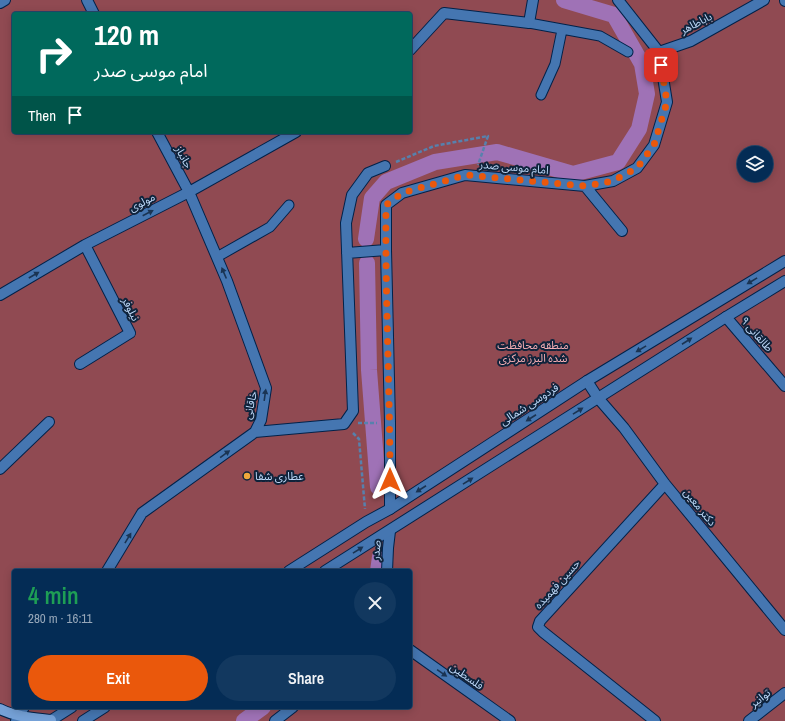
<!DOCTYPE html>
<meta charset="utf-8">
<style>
body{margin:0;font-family:"Archivo Narrow","Noto Sans Arabic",sans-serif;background:#12385f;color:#f1f3f6;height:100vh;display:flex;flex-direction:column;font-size:15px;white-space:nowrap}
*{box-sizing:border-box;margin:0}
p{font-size:13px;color:#97a7b9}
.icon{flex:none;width:22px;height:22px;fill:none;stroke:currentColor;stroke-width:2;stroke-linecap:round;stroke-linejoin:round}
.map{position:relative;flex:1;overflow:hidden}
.panel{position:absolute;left:12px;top:569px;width:400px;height:140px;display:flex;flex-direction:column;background:#042c55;border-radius:4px;box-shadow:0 2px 10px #0003,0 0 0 1px #25486c}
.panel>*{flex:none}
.hud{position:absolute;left:12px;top:12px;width:400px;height:122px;border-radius:4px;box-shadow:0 2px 10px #0003,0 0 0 1px #25486c;background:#00695c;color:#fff;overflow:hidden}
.controls{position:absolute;left:737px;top:146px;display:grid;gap:8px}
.controls a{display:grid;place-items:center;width:36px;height:36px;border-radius:50%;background:#042c55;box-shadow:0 2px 10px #0003,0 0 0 1px #25486c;font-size:20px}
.pin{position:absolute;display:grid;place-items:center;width:34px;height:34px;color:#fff;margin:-17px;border-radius:8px;box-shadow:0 2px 6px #0006}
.me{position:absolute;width:44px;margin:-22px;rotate:0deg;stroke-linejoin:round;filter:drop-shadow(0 0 3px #0008)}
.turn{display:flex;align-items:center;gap:14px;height:84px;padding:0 16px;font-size:18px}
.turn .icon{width:52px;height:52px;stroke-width:2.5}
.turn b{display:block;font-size:28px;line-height:34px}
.then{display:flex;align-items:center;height:38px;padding:0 16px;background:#0003;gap:8px;font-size:15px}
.round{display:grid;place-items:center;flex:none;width:42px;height:42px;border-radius:21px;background:#12385f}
.headline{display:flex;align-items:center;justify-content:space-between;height:68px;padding:0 16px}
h1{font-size:24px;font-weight:600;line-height:30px;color:#1e9e55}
.cta{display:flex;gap:8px;margin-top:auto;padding:8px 16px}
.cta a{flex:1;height:46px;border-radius:24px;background:#ea580c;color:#fff;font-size:16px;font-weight:600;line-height:46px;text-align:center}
.cta a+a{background:#12385f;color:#f1f3f6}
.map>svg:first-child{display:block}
</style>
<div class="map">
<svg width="785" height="721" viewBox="0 0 785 721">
<rect width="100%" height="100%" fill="#053b71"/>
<path fill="#904a52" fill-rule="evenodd" d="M 0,0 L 785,0 L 785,721 L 0,721 ZM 14,14 L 410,14 L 410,132 L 14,132 ZM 744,153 L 766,153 L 766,175 L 744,175 ZM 14,571 L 410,571 L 410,707 L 14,707 Z"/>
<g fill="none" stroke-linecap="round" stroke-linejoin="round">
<path stroke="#9f72b6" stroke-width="16" d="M 366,239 L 372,198 L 386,182 L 435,162 L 497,152 L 573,174 L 618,162 L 639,129 L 647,94 L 642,64 L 614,15 L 564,0
M 367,263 L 369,370 L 378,487
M 378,571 L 380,557
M 244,721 L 263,707"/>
<g stroke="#00224a" stroke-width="11">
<path id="lane" d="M 529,23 L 600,36 L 628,52
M 541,95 L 555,64 L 562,30
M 217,257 L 270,227 L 289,205"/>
</g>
<g stroke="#00224a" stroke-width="12">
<path id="street" d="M 87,0 L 94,14
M 785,0 L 785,1
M 0,3 L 5,0
M 410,50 L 444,13 L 529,23 L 533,0
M 659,52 L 691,41 L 764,0
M 585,186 L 622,231
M 347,253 L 386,250
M 0,295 L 85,245 L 189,192 L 296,132
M 726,317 L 785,386
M 80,364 L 130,333 L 85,245
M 587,381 L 598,398 L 624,428 L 665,484 L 785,630
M 255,432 L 344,424 L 353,411 L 346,223 L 352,195 L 368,173 L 385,166
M 0,469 L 49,422
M 390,509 L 390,422 L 386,250 L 386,205 L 402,193 L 465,175 L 585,186 L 613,181 L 637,168 L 654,145 L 667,102 L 659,52 L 618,0
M 107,571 L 142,513 L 255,432 L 261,420 L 266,388 L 227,281 L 189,192 L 157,132
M 387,571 L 388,548 L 390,531
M 410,650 L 510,721
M 16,721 L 24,707
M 275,721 L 293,707
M 655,721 L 543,632 L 538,627 L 540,621 L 665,484
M 749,721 L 785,693"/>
</g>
<g stroke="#00224a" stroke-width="12">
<path id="secondary" d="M 289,571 L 366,522 L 390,509 L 587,381 L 785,261
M 325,571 L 598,398 L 726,317 L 785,281
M 50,721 L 72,707
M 83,721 L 105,707"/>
</g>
<g stroke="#00224a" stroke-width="12">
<path id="primary" d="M 0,709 C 16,717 34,718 51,720"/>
</g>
<path stroke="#5781ad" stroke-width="2.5" stroke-dasharray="4 2" stroke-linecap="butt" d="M 396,162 L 434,146 L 488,136 L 478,165
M 358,423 L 377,423
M 353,433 L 359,439 L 365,509"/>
<use href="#lane" stroke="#4576b1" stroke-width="9"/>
<use href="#street" stroke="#4576b1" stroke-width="10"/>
<use href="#secondary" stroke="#4576b1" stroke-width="10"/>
<use href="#primary" stroke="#75a1d7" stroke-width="10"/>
</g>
<defs><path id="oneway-solid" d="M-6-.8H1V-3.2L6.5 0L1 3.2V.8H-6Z"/></defs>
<g fill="#1a3453">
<use href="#oneway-solid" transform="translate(148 213) rotate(-27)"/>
<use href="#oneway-solid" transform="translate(224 273) rotate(-113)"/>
<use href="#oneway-solid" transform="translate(34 275) rotate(-30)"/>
<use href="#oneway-solid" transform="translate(752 281) rotate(149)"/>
<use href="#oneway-solid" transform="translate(687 341) rotate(-33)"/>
<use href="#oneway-solid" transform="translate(641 349) rotate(149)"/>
<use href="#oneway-solid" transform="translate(265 395) rotate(-82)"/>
<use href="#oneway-solid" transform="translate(578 411) rotate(-32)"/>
<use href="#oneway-solid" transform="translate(531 418) rotate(147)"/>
<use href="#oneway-solid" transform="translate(225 454) rotate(-36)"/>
<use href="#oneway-solid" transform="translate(468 481) rotate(-32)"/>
<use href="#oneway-solid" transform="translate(421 489) rotate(147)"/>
<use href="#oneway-solid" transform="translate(128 538) rotate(-59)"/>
<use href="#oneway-solid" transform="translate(358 550) rotate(-32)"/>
<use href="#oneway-solid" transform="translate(442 673) rotate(35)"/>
</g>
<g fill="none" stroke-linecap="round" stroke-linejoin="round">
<path stroke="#ea580c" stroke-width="7" stroke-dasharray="0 12.6" d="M 390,480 C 390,388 385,296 386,205 L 402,193 L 466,175 L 585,186 L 613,181 L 637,168 L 654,145 L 667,102 L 661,65"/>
</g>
<circle fill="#eea83c" stroke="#0f233b" stroke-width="1.5" cx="247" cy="476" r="4"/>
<g text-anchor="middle" stroke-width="4" stroke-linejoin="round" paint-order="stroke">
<g font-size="11" fill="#bdd8f8" stroke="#0f233b">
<text transform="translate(696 23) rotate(-27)" y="4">باباطاهر</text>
<text transform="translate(184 157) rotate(62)" y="4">جانباز</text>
<text transform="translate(514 167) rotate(5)" y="4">امام موسی صدر</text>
<text transform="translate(142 202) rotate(-27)" y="4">مولوی</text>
<text transform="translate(131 309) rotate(63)" y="4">نیلوفر</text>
<text transform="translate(757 334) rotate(49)" y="4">طالقانی ۹</text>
<text transform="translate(529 404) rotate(-33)" y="4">فردوسی شمالی</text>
<text transform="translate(250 405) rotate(-77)" y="4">خاقانی</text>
<text transform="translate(700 507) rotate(51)" y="4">دکتر معین</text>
<text transform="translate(376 550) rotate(-86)" y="4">صدر</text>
<text transform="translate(557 584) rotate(-48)" y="4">حسین فهمیده</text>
<text transform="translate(467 676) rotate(35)" y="4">فلسطین</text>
<text transform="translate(760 698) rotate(-38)" y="4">توانیر</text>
</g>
<g font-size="11" fill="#f6aeb4" stroke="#0f233b">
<text x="533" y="349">منطقه محافظت<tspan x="533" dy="13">شده البرز مرکزی</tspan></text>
</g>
<g font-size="11" fill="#bdd8f8" stroke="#0f233b" text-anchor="start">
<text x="255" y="480">عطاری شفا</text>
</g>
</g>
</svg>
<div class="controls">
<a><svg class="icon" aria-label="layers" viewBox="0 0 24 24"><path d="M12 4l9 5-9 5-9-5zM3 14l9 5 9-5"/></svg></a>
</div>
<div class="pin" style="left:661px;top:65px;background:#d93025"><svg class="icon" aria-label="arrive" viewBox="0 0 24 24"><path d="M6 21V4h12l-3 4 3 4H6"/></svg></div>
<svg class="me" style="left:390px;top:480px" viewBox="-20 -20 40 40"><path d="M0-17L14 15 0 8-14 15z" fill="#ea580c" stroke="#fff" stroke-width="4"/></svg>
<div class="hud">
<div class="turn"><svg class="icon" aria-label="right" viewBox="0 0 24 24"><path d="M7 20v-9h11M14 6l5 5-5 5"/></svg><div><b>120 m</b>امام موسی صدر</div></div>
<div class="then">Then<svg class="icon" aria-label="arrive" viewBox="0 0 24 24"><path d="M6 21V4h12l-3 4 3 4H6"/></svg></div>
</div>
<section class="panel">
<div class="headline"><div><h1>4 min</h1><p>280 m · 16:11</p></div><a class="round"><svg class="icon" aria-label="close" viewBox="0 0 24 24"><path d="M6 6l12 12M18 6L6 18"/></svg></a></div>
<div class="cta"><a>Exit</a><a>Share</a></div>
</section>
</div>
